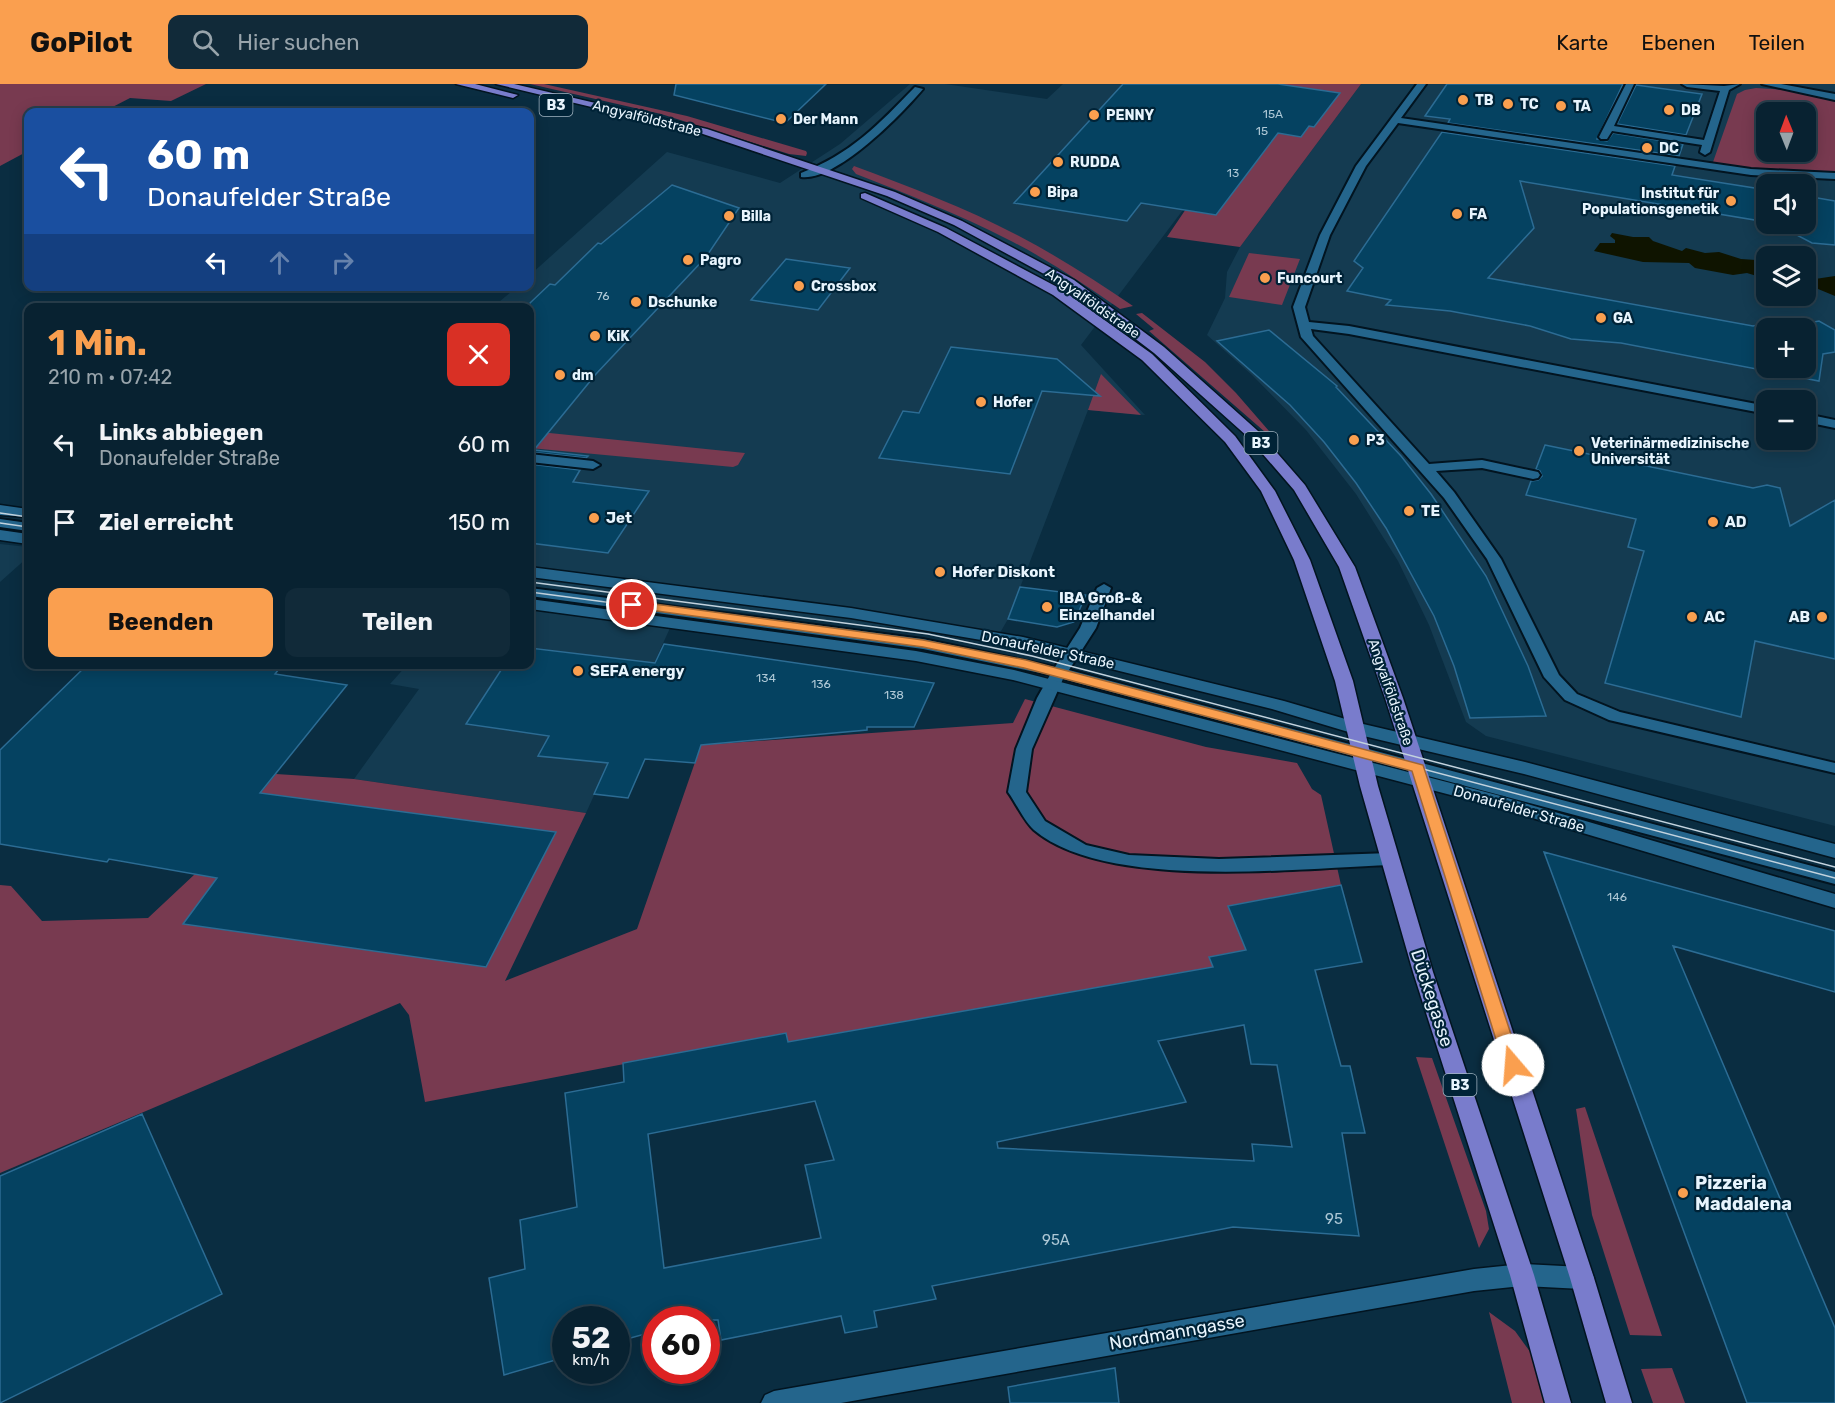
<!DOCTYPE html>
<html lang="de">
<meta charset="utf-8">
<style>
body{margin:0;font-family:Rubik,sans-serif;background:#112a39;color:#f1f3f6;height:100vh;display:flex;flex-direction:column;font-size:22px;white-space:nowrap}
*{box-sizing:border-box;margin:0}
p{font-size:20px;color:#98a4ab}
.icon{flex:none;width:33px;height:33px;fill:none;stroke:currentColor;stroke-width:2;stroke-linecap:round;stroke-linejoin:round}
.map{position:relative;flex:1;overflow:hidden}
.details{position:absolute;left:24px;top:219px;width:510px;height:366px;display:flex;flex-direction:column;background:#082231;border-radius:12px;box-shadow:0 3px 15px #0003,0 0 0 2px #293f4d}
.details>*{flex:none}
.guide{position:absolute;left:24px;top:24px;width:510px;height:183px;border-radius:12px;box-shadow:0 3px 15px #0003,0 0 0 2px #293f4d;background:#1a4fa0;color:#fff;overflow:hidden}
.needle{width:39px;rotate:359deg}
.buttons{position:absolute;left:1756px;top:18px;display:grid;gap:12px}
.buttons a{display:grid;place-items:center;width:60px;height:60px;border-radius:12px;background:#082231;box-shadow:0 3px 15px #0003,0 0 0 2px #293f4d;font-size:30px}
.speed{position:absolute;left:552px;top:1222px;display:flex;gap:12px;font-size:30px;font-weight:700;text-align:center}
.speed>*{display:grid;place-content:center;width:78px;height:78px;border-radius:50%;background:#082231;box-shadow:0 3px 15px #0003,0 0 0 2px #293f4d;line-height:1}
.speed small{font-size:15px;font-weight:400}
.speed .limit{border:9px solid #d22;background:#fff;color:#111}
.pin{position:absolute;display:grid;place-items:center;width:51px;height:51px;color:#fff;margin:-26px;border:3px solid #fff;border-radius:50%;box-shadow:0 2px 6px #0007}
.me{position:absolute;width:66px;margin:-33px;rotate:342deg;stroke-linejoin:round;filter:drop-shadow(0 0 4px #0008)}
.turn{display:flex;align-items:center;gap:21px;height:126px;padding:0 24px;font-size:27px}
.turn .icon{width:78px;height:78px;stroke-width:2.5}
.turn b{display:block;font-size:42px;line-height:51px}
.lanes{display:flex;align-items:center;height:57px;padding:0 24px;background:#0003;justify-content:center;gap:30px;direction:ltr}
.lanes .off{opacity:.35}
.round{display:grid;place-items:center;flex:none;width:63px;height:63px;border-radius:12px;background:#112a39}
.overview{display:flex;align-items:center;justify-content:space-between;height:102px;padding:0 24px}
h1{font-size:36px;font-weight:700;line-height:45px;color:#fa9f4f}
.button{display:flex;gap:12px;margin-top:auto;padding:12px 24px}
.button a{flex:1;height:69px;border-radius:12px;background:#fa9f4f;color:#111;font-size:24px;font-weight:700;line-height:69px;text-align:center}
.button a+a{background:#112a39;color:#f1f3f6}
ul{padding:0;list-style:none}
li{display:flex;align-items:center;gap:18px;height:78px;padding:0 24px}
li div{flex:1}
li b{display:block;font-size:22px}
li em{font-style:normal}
header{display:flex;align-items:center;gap:36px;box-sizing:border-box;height:84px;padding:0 30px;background:#fa9f4f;color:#111}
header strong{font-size:28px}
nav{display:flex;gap:33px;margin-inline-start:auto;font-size:21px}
.search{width:420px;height:54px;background:#112a39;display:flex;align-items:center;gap:15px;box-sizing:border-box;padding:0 21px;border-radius:12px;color:#98a4ab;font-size:22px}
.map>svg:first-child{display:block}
</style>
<header>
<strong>GoPilot</strong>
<div class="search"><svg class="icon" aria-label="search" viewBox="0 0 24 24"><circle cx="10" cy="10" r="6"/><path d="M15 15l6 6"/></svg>Hier suchen</div>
<nav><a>Karte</a><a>Ebenen</a><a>Teilen</a></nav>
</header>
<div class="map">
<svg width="1835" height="1319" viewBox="0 0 1835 1319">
<rect width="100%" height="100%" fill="#0a2d41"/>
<path fill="#143b51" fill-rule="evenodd" d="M 910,0 L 945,0 L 1047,15 L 1063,0 L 1278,0 L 1081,261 L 1145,331 L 1088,326 L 1008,535 L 997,554 L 680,522 L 586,729 L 354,695 L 419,605 L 390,600 L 407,581 L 530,580 L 530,224 L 493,223 L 517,203 L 530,202 L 530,191 L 667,68 L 780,99 L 840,60 Z
M 1361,0 L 1835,0 L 1835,742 L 1486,652 L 1466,638 L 1429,541 L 1398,477 L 1356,410 L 1306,346 L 1252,291 L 1207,251 L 1225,214 L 1227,188 L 1240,163 ZM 1767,28 L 1806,28 L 1806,68 L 1767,68 ZM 1767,100 L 1806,100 L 1806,140 L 1767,140 ZM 1767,172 L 1806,172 L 1806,212 L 1767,212 ZM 1767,244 L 1806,244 L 1806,284 L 1767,284 ZM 1767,316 L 1806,316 L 1806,356 L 1767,356 Z
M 0,460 L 28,463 L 28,473 L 0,498 Z"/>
<path fill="#783a50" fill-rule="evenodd" d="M 0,0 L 206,0 L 171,17 L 130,14 L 103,28 L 28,28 L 28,67 L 0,82 Z
M 530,0 L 544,0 L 687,32 L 806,67 L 807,69 L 806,72 L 789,70 L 661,30 Z
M 1277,0 L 1361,0 L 1240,163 L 1167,153 L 1242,42 Z
M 1756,4 L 1787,6 L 1835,16 L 1835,88 L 1734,83 L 1713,78 L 1737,10 L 1745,6 ZM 1767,28 L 1806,28 L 1806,68 L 1767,68 Z
M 854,82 C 910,103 966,124 1019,152 C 1059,173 1096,197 1133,222 L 1120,225 C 1084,200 1047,175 1007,155 C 958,130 907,110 856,90 L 852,85 Z
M 1249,169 L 1300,175 L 1282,221 L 1229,213 Z
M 1142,229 L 1205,278 L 1236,309 L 1269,347 L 1265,348 L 1149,247 L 1154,245 L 1136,230 Z
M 1101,290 L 1141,331 L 1088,326 Z
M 530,347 L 745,369 L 738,381 L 733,383 L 530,364 Z
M 1025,615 L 1206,663 L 1297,679 L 1312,705 L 1321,711 L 1341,801 L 1229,822 L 1246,866 L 1209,873 L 1213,883 L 788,958 L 786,949 L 425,1018 L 409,931 L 400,919 L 0,1089 L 0,801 L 11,802 L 42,837 L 148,834 L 195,790 L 276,690 L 354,695 L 586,729 L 505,897 L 637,845 L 701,661 L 1013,639 Z
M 1416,973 L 1432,974 L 1486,1127 L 1489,1145 L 1479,1164 Z
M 1585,1023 L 1662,1252 L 1630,1251 L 1592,1131 L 1576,1025 Z
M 1489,1228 L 1515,1247 L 1531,1269 L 1545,1319 L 1512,1319 Z
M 1672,1284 L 1685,1319 L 1653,1319 L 1641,1285 Z"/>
<path fill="#0f1400" d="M 1612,149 L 1633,153 L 1649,153 L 1653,157 L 1682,167 L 1686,164 L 1705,169 L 1719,168 L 1741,175 L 1756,176 L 1767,181 L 1767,193 L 1760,193 L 1747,189 L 1733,191 L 1695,184 L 1689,179 L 1643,178 L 1594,167 L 1600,159 L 1615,159 L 1615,156 L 1610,152 Z
M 1806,188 L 1815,195 L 1835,192 L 1835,212 L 1806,200 Z"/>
<path fill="#054261" stroke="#2c6c94" stroke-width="1.5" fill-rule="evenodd" d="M 676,0 L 826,0 L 785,39 L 674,11 Z
M 1123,0 L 1278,0 L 1340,9 L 1314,43 L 1309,42 L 1301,53 L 1278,49 L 1216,131 L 1141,119 L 1127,137 L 1014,119 Z
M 1447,0 L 1623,0 L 1597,55 L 1607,57 L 1613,49 L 1683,60 L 1679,72 L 1448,39 L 1450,35 L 1425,32 Z
M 1636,1 L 1702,10 L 1686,51 L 1617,40 Z
M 1442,48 L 1675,82 L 1672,91 L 1767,106 L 1767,138 L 1520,97 L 1534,144 L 1488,194 L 1753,242 L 1797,233 L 1814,238 L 1819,237 L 1835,246 L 1835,268 L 1823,270 L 1819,297 L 1621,259 L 1571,255 L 1530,242 L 1450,227 L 1386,221 L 1391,216 L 1347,207 L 1363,184 L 1354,177 ZM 1767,244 L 1806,244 L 1806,284 L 1767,284 Z
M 672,101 L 739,124 L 706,173 L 596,290 L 534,366 L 588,372 L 586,374 L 530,368 L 530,219 L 550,200 L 555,201 L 598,159 L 601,160 Z
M 1806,112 L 1835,117 L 1835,161 L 1812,159 L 1776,140 L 1806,140 Z
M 786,175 L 850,184 L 818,226 L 751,216 Z
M 1269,246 L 1337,302 L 1336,303 L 1401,372 L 1431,410 L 1486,492 L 1528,582 L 1546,632 L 1470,634 L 1454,582 L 1434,532 L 1386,444 L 1356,399 L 1324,358 L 1290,321 L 1217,257 Z
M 951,263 L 1057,275 L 1100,312 L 1042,307 L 1010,390 L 879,374 L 903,327 L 919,329 Z
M 1545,361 L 1753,404 L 1767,401 L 1780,404 L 1790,442 L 1835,416 L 1835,575 L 1755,557 L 1741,633 L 1605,599 L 1644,467 L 1628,463 L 1636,435 L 1526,411 L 1531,397 L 1538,396 L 1542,392 L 1540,387 L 1536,385 Z
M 530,380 L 580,386 L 573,398 L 649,407 L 608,469 L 530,459 Z
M 1020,503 L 1086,511 L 1074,538 L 1057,543 L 1008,535 Z
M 664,560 L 714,567 L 934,599 L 914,643 L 867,643 L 867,646 L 701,661 L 695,679 L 645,675 L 628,714 L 594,710 L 608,679 L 538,672 L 549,652 L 466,640 L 505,580 L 530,580 L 530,564 L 655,579 Z
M 88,580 L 159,580 L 188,586 L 193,580 L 283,580 L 275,590 L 347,601 L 260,709 L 556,748 L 486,883 L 183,840 L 217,794 L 109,775 L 107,778 L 0,760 L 0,666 Z
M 1544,768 L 1835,847 L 1835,908 L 1673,862 L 1835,1244 L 1835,1319 L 1747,1319 Z
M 1341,801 L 1362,878 L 1315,886 L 1341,982 L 1350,982 L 1365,1049 L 1342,1049 L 1359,1152 L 1233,1143 L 932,1202 L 936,1215 L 874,1227 L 877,1243 L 845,1249 L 841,1232 L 721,1256 L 718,1236 L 656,1236 L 656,1247 L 616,1258 L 616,1236 L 566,1236 L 566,1273 L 504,1291 L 489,1194 L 525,1185 L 520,1136 L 577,1123 L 565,1009 L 624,998 L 623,979 L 786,949 L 788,958 L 1213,883 L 1209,873 L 1246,866 L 1228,822 ZM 1244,941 L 1251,980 L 1277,981 L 1292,1063 L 1252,1060 L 1254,1077 L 998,1064 L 997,1058 L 1186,1018 L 1158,957 ZM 815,1017 L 834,1076 L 805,1081 L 821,1154 L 664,1184 L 648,1050 Z
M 142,1030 L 222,1210 L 0,1319 L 0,1092 Z
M 1115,1284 L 1119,1319 L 1010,1319 L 1008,1303 Z"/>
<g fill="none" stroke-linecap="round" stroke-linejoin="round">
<g stroke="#021420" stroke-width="4">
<path id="service" d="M 1417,0 L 1426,0 L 1401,34 L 1751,85 L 1835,89 L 1835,95 L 1751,91 L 1398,39 L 1366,82 L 1330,151 L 1305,223 L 1309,238 L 1349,242 L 1767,322 L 1767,330 L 1349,250 L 1311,245 L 1313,252 L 1429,380 L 1482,376 L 1538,388 L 1540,391 L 1538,394 L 1533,395 L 1482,384 L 1436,387 L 1454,408 L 1501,475 L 1559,591 L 1577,610 L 1620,628 L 1835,679 L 1835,689 L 1609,636 L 1565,616 L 1544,593 L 1487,475 L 1444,414 L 1301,253 L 1293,223 L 1320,151 L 1356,82 Z
M 1626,0 L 1634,0 L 1614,42 L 1704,56 L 1720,7 L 1687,3 L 1682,0 L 1724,2 L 1740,0 L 1729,6 L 1710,68 L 1705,71 L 1700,68 L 1702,61 L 1612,47 L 1607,55 L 1601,55 L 1599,53 Z
M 1762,0 L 1781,0 L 1835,10 L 1835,16 Z
M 915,3 L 923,5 C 902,30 836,98 801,93 L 801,89 C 851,70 879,40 915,3 Z
M 1806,330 L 1835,336 L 1835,344 L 1806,338 Z
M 530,370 L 593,377 L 600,381 L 593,385 L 530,378 Z
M 0,435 L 28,439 L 28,447 L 0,443 Z
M 1104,500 L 1111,504 L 1096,544 L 1069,586 L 1835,788 L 1835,800 L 1063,595 L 1032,665 L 1026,708 L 1045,737 L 1086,761 L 1129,771 L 1219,775 L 1390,769 L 1396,771 L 1399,775 L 1396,779 L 1390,781 C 1298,784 1106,807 1034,746 C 1024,737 1016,719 1008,708 L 1016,665 L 1037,614 L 1050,591 L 923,565 L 530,512 L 530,504 L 923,555 L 1055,583 L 1080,544 L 1097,504 Z"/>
</g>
<g stroke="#021420" stroke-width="3">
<path id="minor" d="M 1522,1180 L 1582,1183 L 1591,1187 L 1594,1194 L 1591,1201 L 1582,1205 L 1522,1202 L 1474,1207 L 841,1319 L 761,1319 L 765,1311 L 774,1307 L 1474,1185 Z"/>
</g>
<g stroke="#021420" stroke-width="3">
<path id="secondary" d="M 0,421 L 28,425 L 28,433 L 0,431 Z
M 0,446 L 28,450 L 28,460 L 0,456 Z
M 530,483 L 851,524 L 1023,553 L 1284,617 L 1359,639 L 1525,678 L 1835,760 L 1835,774 L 1524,690 L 1355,650 L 1272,625 L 1023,563 L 851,534 L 530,493 Z
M 530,515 L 916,567 L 1014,586 L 1497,711 L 1835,810 L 1835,824 L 1485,720 L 1013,596 L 916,577 L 530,525 Z"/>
</g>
<g stroke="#021420" stroke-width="3">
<path id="primary" d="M 456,0 L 475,0 L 518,11 L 513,14 Z
M 496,0 L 514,0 L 707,45 L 895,108 L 962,137 L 1074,196 L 1164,263 L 1258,347 L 1305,401 L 1355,483 L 1403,614 L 1594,1194 L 1632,1319 L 1606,1319 L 1570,1194 L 1385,614 L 1339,483 L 1294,406 L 1248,353 L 1154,269 L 1066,202 L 954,141 L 887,112 L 700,49 Z
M 865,109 L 946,144 L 1061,205 L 1152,270 L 1235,352 L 1275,407 L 1310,476 L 1353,597 L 1378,702 L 1433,888 L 1534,1191 L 1571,1319 L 1545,1319 L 1510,1191 L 1413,888 L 1360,702 L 1335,597 L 1294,476 L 1261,407 L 1225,358 L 1142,276 L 1053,211 L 938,148 L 861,114 L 861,110 Z"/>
</g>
<use href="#service" fill="#24658c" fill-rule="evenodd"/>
<use href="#minor" fill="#24658c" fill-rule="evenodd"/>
<use href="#secondary" fill="#24658c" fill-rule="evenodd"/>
<use href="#primary" fill="#797ccc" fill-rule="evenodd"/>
<path stroke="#c3d3de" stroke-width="1.5" d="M 0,429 L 28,433
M 0,439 L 28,443
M 530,498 L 928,550 L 1032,572 L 1835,783
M 530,508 L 923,560 L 1026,580 L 1835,794"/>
</g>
<path fill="#fa9f4f" stroke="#a26733" stroke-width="1.5" d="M 632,517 L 923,556 L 1026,576 L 1423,681 L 1521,981 L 1518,986 L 1513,988 L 1507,986 L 1504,981 L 1412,687 L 1024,584 L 923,563 L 627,523 L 625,521 Z"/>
<g fill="#fa9f4f" stroke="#002337" stroke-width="2">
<circle cx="1463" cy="16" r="6"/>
<circle cx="1508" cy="20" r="6"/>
<circle cx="1561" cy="22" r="6"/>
<circle cx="1669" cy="26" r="6"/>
<circle cx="1094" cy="31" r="6"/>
<circle cx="781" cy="35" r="6"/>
<circle cx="1647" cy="64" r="6"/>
<circle cx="1058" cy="78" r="6"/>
<circle cx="1035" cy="108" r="6"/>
<circle cx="1731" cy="117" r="6"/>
<circle cx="1457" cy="130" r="6"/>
<circle cx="729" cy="132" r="6"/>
<circle cx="688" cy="176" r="6"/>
<circle cx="1265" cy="194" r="6"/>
<circle cx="799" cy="202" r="6"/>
<circle cx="636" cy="218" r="6"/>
<circle cx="1601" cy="234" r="6"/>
<circle cx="595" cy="252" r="6"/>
<circle cx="560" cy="291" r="6"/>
<circle cx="981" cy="318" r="6"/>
<circle cx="1354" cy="356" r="6"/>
<circle cx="1579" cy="367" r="6"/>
<circle cx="1409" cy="427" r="6"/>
<circle cx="594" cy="434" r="6"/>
<circle cx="1713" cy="438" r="6"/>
<circle cx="940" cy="488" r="6"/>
<circle cx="1047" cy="523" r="6"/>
<circle cx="1692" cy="533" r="6"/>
<circle cx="1822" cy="533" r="6"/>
<circle cx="578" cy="587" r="6"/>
<circle cx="1683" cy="1109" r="6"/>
</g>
<g text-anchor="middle" stroke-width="4.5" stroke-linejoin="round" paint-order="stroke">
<g font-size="12" fill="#aec8d6">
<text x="1273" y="34">15A</text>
<text x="1262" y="51">15</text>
<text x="1233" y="93">13</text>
<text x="603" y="216">76</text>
<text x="766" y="598">134</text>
<text x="821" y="604">136</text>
<text x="894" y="615">138</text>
<text x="1617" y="817">146</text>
</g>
<g font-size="14" font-weight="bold" fill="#e7f4fd" stroke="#002337" text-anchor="start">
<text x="1475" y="21">TB</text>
<text x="1520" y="25">TC</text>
<text x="1573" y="27">TA</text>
<text x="1681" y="31">DB</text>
<text x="1106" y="36">PENNY</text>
<text x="793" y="40">Der Mann</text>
<text x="1659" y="69">DC</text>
<text x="1070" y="83">RUDDA</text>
<text x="1047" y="113">Bipa</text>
<text x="1719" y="114" text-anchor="end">Institut für<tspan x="1719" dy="16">Populationsgenetik</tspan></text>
<text x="1469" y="135">FA</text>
<text x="741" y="137">Billa</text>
<text x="700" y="181">Pagro</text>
<text x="1277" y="199">Funcourt</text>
<text x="811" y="207">Crossbox</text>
<text x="648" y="223">Dschunke</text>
<text x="1613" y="239">GA</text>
<text x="607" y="257">KiK</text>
<text x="572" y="296">dm</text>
<text x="993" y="323">Hofer</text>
<text x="1366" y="361">P3</text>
<text x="1591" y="364">Veterinärmedizinische<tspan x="1591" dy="16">Universität</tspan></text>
</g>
<g fill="#002337" stroke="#a2b5c2" stroke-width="1.5">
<rect x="539.5" y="10" width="33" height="22" rx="4.5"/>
<rect x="1244.5" y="348" width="33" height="22" rx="4.5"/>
<rect x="1443.5" y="990" width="33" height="22" rx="4.5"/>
</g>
<g font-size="14" font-weight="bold" fill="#e7f4fd">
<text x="556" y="26">B3</text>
<text x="1261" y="364">B3</text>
<text x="1460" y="1006">B3</text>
</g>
<g font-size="14" fill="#e7f4fd" stroke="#002337">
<text transform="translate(647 34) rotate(14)" y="5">Angyalföldstraße</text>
<text transform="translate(1093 219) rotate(35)" y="5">Angyalföldstraße</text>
<text transform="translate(1391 608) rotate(71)" y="5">Angyalföldstraße</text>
</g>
<g font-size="15" font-weight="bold" fill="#e7f4fd" stroke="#002337" text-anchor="start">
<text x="1421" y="432">TE</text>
<text x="606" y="439">Jet</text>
<text x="1725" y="443">AD</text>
<text x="952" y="493">Hofer Diskont</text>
<text x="1059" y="519">IBA Groß-&amp;<tspan x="1059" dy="17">Einzelhandel</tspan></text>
<text x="1704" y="538">AC</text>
<text x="1810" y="538" text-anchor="end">AB</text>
<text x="590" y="592">SEFA energy</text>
</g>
<g font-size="15" fill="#e7f4fd" stroke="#002337">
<text transform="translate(1048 566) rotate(12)" y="5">Donaufelder Straße</text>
<text transform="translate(1519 725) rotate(16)" y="5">Donaufelder Straße</text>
</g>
<g font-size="15" fill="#aec8d6">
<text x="1334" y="1140">95</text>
<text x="1056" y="1161">95A</text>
</g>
<g font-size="18" fill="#e7f4fd" stroke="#002337">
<text transform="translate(1432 914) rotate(72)" y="6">Dückegasse</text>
<text transform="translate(1177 1248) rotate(-10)" y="6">Nordmanngasse</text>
</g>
<g font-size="18" font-weight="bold" fill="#e7f4fd" stroke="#002337" text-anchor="start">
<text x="1695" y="1105">Pizzeria<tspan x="1695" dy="21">Maddalena</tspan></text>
</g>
</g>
</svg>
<div class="buttons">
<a><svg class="needle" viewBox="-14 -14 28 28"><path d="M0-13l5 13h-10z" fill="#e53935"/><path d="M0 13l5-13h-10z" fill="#98a4ab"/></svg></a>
<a><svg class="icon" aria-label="sound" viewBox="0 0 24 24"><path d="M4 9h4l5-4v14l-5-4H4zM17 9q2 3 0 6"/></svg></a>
<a><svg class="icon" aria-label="layers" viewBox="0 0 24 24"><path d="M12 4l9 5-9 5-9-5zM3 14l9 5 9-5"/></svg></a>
<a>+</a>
<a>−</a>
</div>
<div class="speed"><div>52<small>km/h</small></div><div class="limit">60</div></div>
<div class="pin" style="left:632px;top:521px;background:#d93025"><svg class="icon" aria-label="arrive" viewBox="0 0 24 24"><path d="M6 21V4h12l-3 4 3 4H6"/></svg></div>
<svg class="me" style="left:1513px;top:981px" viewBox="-20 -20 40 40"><circle r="19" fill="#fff"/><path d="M0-13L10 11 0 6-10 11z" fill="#fa9f4f"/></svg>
<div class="guide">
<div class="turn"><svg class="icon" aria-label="left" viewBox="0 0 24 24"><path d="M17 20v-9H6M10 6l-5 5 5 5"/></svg><div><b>60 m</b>Donaufelder Straße</div></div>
<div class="lanes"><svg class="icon" aria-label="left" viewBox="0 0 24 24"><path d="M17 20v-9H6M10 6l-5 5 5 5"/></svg><svg class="icon off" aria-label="ahead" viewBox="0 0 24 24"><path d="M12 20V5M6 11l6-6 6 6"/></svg><svg class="icon off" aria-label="right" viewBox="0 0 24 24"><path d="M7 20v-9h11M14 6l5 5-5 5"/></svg></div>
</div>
<section class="details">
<div class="overview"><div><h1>1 Min.</h1><p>210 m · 07:42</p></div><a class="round" style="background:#d93025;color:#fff"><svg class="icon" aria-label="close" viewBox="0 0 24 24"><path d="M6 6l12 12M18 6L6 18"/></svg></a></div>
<ul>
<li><svg class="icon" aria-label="left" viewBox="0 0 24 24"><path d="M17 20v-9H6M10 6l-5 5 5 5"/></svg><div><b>Links abbiegen</b><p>Donaufelder Straße</p></div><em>60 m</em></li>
<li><svg class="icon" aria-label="arrive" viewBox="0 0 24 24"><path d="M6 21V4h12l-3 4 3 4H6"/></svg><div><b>Ziel erreicht</b></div><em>150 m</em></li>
</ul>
<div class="button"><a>Beenden</a><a>Teilen</a></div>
</section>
</div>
